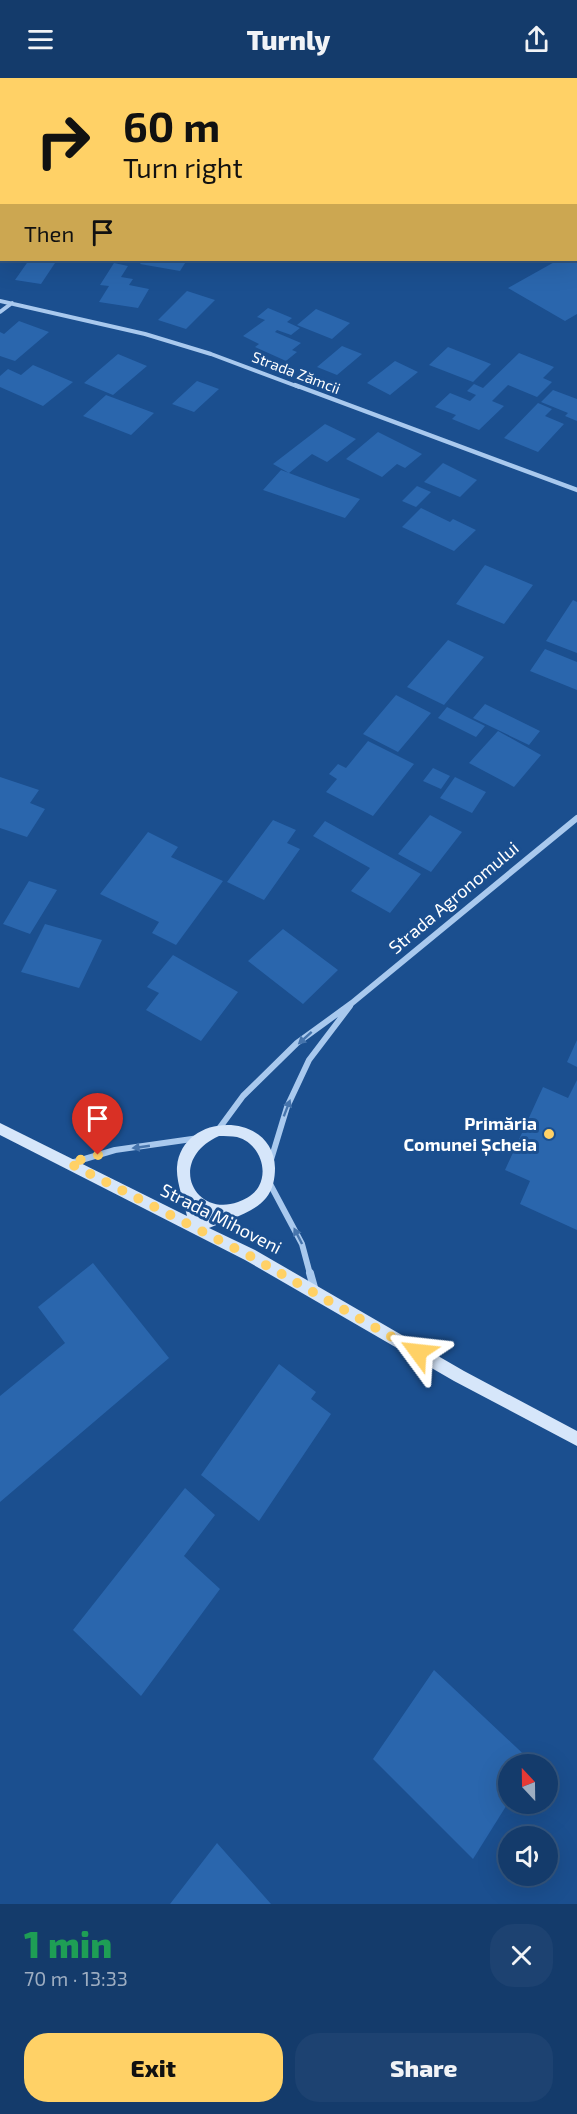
<!DOCTYPE html>
<meta charset="utf-8">
<style>
body{margin:0;font-family:"Exo 2",sans-serif;background:#1d4271;color:#f1f3f6;height:100vh;display:flex;flex-direction:column;font-size:22px;white-space:nowrap}
*{box-sizing:border-box;margin:0}
p{font-size:20px;color:#9dadc1}
.icon{flex:none;width:33px;height:33px;fill:none;stroke:currentColor;stroke-width:2;stroke-linecap:round;stroke-linejoin:round}
.map{position:relative;height:1826px;overflow:hidden}
.panel{display:flex;flex-direction:column;background:#143b6b;flex:1}
.panel>*{flex:none}
.guide{position:absolute;left:0px;top:0px;width:578px;height:183px;box-shadow:0 6px 24px #0002,0 0 0 2px #33557e;background:#ffd166;color:#111;overflow:hidden}
.needle{width:39px;rotate:338deg}
.tools{position:absolute;left:498px;top:1676px;display:grid;gap:12px}
.tools a{display:grid;place-items:center;width:60px;height:60px;border-radius:50%;background:#143b6b;box-shadow:0 6px 24px #0002,0 0 0 2px #33557e;font-size:30px}
.pin{position:absolute;display:grid;place-items:center;width:51px;height:51px;color:#fff;margin:-62px -26px;border-radius:50% 50% 50% 0;rotate:-45deg;box-shadow:0 0 6px #0007}
.pin .icon{rotate:45deg}
.me{position:absolute;width:66px;margin:-33px;rotate:300deg;stroke-linejoin:round;filter:drop-shadow(0 0 4px #0008)}
.turn{display:flex;align-items:center;gap:21px;height:126px;padding:0 24px;font-size:27px}
.turn .icon{width:78px;height:78px;stroke-width:2.5}
.turn b{display:block;font-size:42px;line-height:51px}
.then{display:flex;align-items:center;height:57px;padding:0 24px;background:#0003;gap:12px;font-size:22px}
.round{display:grid;place-items:center;flex:none;width:63px;height:63px;border-radius:24px;background:#1d4271}
.summary{display:flex;align-items:center;justify-content:space-between;height:102px;padding:0 24px}
h1{font-size:36px;font-weight:800;line-height:45px;color:#1e9e55}
.cta{display:flex;gap:12px;margin-top:auto;padding:12px 24px}
.cta a{flex:1;height:69px;border-radius:24px;background:#ffd166;color:#111;font-size:24px;font-weight:800;line-height:69px;text-align:center}
.cta a+a{background:#1d4271;color:#f1f3f6}
header{display:flex;justify-content:space-between;align-items:center;height:78px;padding:0 24px;background:#143b6b;font-size:27px;font-weight:800}
.map>svg:first-child{display:block}
</style>
<header><svg class="icon" aria-label="menu" viewBox="0 0 24 24"><path d="M4 6h16M4 12h16M4 18h16"/></svg>Turnly<svg class="icon" aria-label="share" viewBox="0 0 24 24"><path d="M12 15V3M7 8l5-5 5 5M5 13v7h14v-7"/></svg></header>
<div class="map">
<svg width="577" height="1826" viewBox="0 0 577 1826">
<rect width="100%" height="100%" fill="#1b4f8f"/>
<path fill="#2a66ad" d="M 29,182 L 57,182 L 41,206 L 15,202 Z
M 143,182 L 187,182 L 180,193 L 140,186 Z
M 558,182 L 577,182 L 577,236 L 565,243 L 508,210 Z
M 114,185 L 128,188 L 121,199 L 133,201 L 129,207 L 149,211 L 138,230 L 99,224 L 109,208 L 100,207 Z
M 187,213 L 215,222 L 186,251 L 158,242 Z
M 268,230 L 292,240 L 287,244 L 300,250 L 291,257 L 277,252 L 275,254 L 301,265 L 292,272 L 297,274 L 286,283 L 255,269 L 259,266 L 243,258 L 265,242 L 257,239 Z
M 316,231 L 350,245 L 332,261 L 297,247 Z
M 19,243 L 49,254 L 15,283 L 0,278 L 0,254 L 4,256 Z
M 342,268 L 362,276 L 337,297 L 317,289 Z
M 448,269 L 491,286 L 473,304 L 429,287 Z
M 519,275 L 554,289 L 543,300 L 552,304 L 537,319 L 508,307 L 492,323 L 504,328 L 479,352 L 452,341 L 456,337 L 435,329 L 450,315 L 470,323 L 476,317 L 467,313 L 474,306 L 483,310 Z
M 118,276 L 147,288 L 113,317 L 84,305 Z
M 395,283 L 418,294 L 390,317 L 367,305 Z
M 33,287 L 73,304 L 43,328 L 0,309 L 0,298 L 8,291 L 21,297 Z
M 197,303 L 219,311 L 194,334 L 172,326 Z
M 553,312 L 577,321 L 577,343 L 565,338 L 568,335 L 541,324 Z
M 106,317 L 154,335 L 131,357 L 83,338 Z
M 538,325 L 552,331 L 545,338 L 564,346 L 538,374 L 504,360 Z
M 325,346 L 356,361 L 327,384 L 312,376 L 289,395 L 273,386 Z
M 378,354 L 422,376 L 405,390 L 397,386 L 382,399 L 346,381 Z
M 443,385 L 477,402 L 460,419 L 424,404 Z
M 281,392 L 329,410 L 360,421 L 345,440 L 263,412 Z
M 417,408 L 431,414 L 416,429 L 402,423 Z
M 421,430 L 450,444 L 453,441 L 476,452 L 454,473 L 402,449 Z
M 485,487 L 533,507 L 504,546 L 456,526 Z
M 573,522 L 577,524 L 577,575 L 546,563 Z
M 448,562 L 484,579 L 444,627 L 407,609 Z
M 545,571 L 577,584 L 577,612 L 530,593 Z
M 396,617 L 431,635 L 398,674 L 363,656 Z
M 485,626 L 540,653 L 529,667 L 473,640 Z
M 447,629 L 485,648 L 476,659 L 438,640 Z
M 498,653 L 541,677 L 514,709 L 469,685 Z
M 368,663 L 414,686 L 373,738 L 326,714 L 337,701 L 329,696 L 338,686 L 346,690 Z
M 433,690 L 450,698 L 441,711 L 423,703 Z
M 0,699 L 39,712 L 30,725 L 45,731 L 27,759 L 0,750 Z
M 455,699 L 486,714 L 472,735 L 440,720 Z
M 430,737 L 462,754 L 431,794 L 398,776 Z
M 273,742 L 296,752 L 287,765 L 300,771 L 264,822 L 227,804 Z
M 325,743 L 421,796 L 390,835 L 351,813 L 370,790 L 313,758 Z
M 148,754 L 178,769 L 171,779 L 223,803 L 176,867 L 152,855 L 159,844 L 100,816 Z
M 29,803 L 57,812 L 30,856 L 3,846 Z
M 45,846 L 102,862 L 79,910 L 21,894 Z
M 283,851 L 338,892 L 303,926 L 248,883 Z
M 173,877 L 238,914 L 201,963 L 146,932 L 159,915 L 147,909 Z
M 577,962 L 577,989 L 567,984 Z
M 577,1002 L 577,1152 L 520,1126 L 530,1103 L 505,1092 L 543,1009 L 568,1020 Z
M 93,1185 L 169,1280 L 0,1424 L 0,1318 L 65,1265 L 38,1229 Z
M 279,1286 L 316,1314 L 311,1321 L 331,1336 L 259,1443 L 201,1397 Z
M 185,1410 L 215,1437 L 184,1478 L 220,1511 L 141,1618 L 73,1552 Z
M 434,1592 L 534,1686 L 508,1686 L 508,1725 L 473,1781 L 373,1681 Z
M 217,1765 L 271,1826 L 170,1826 Z"/>
<g fill="none" stroke-linecap="round" stroke-linejoin="round">
<path stroke="#a9c9ee" stroke-width="4" d="M 0,223 L 145,256 L 211,276 L 299,309
M 0,234 L 12,225"/>
<path stroke="#a9c9ee" stroke-width="4.5" d="M 295,307 L 577,412"/>
<path stroke="#a9c9ee" stroke-width="6" d="M 218,1052 L 243,1018 L 297,965 L 352,925 L 577,740
M 71,1085 L 115,1072 L 199,1060
M 270,1085 L 287,1029 L 309,982 L 350,928
M 269,1104 L 302,1166 L 310,1196"/>
<path stroke="#a9c9ee" stroke-width="8" d="M 310,1195 L 315,1213"/>
<path fill="#d6e6fa" fill-rule="evenodd" d="M 0,1045 L 187,1138 C 184,1123 176,1104 177,1089 C 182,1033 274,1033 275,1090 C 275,1100 273,1112 266,1120 C 254,1135 227,1142 209,1150 L 255,1172 L 464,1293 L 577,1353 L 577,1368 L 454,1303 L 245,1182 L 0,1057 ZM 219,1058 C 225,1058 232,1058 237,1059 C 257,1064 269,1089 259,1108 C 255,1116 246,1121 238,1124 C 194,1140 166,1082 219,1058 ZM 199,1132 L 209,1136 L 201,1140 Z"/>
</g>
<defs><path id="oneway-solid" d="M-6-.8H1V-3.2L6.5 0L1 3.2V.8H-6Z" transform="scale(1.5)"/></defs>
<g fill="#4674ac">
<use href="#oneway-solid" transform="translate(305 960) rotate(138)"/>
<use href="#oneway-solid" transform="translate(287 1030) rotate(-69)"/>
<use href="#oneway-solid" transform="translate(141 1069) rotate(172)"/>
<use href="#oneway-solid" transform="translate(298 1158) rotate(-117)"/>
</g>
<g fill="none" stroke-linecap="round" stroke-linejoin="round">
<path stroke="#ffd166" stroke-width="10" stroke-dasharray="0 18" d="M 98,1077 L 69,1085 L 250,1178 L 418,1274"/>
</g>
<circle fill="#ffd166" stroke="#1b4f8f" stroke-width="2" cx="549" cy="1056" r="6"/>
<g text-anchor="middle" stroke-width="6" stroke-linejoin="round" paint-order="stroke">
<g font-size="15" fill="#fff" stroke="#1b4f8f">
<text transform="translate(296 295) rotate(21)" y="5">Strada Zămcii</text>
</g>
<g font-size="18" fill="#fff" stroke="#1b4f8f">
<text transform="translate(454 820) rotate(-40)" y="6">Strada Agronomului</text>
<text transform="translate(221 1141) rotate(27)" y="6">Strada Mihoveni</text>
</g>
<g font-size="18" font-weight="bold" fill="#fff" stroke="#1b4f8f" text-anchor="end">
<text x="537" y="1052">Primăria<tspan x="537" dy="21">Comunei Șcheia</tspan></text>
</g>
</g>
</svg>
<div class="tools">
<a><svg class="needle" viewBox="-14 -14 28 28"><path d="M0-13l5 13h-10z" fill="#e53935"/><path d="M0 13l5-13h-10z" fill="#9dadc1"/></svg></a>
<a><svg class="icon" aria-label="sound" viewBox="0 0 24 24"><path d="M4 9h4l5-4v14l-5-4H4zM17 9q2 3 0 6"/></svg></a>
</div>
<div class="pin" style="left:98px;top:1077px;background:#d93025"><svg class="icon" aria-label="arrive" viewBox="0 0 24 24"><path d="M6 21V4h12l-3 4 3 4H6"/></svg></div>
<svg class="me" style="left:418px;top:1274px" viewBox="-20 -20 40 40"><path d="M0-17L14 15 0 8-14 15z" fill="#ffd166" stroke="#fff" stroke-width="4"/></svg>
<div class="guide">
<div class="turn"><svg class="icon" aria-label="right" viewBox="0 0 24 24"><path d="M7 20v-9h11M14 6l5 5-5 5"/></svg><div><b>60 m</b>Turn right</div></div>
<div class="then">Then<svg class="icon" aria-label="arrive" viewBox="0 0 24 24"><path d="M6 21V4h12l-3 4 3 4H6"/></svg></div>
</div>
</div>
<section class="panel">
<div class="summary"><div><h1>1 min</h1><p>70 m · 13:33</p></div><a class="round"><svg class="icon" aria-label="close" viewBox="0 0 24 24"><path d="M6 6l12 12M18 6L6 18"/></svg></a></div>
<div class="cta"><a>Exit</a><a>Share</a></div>
</section>
